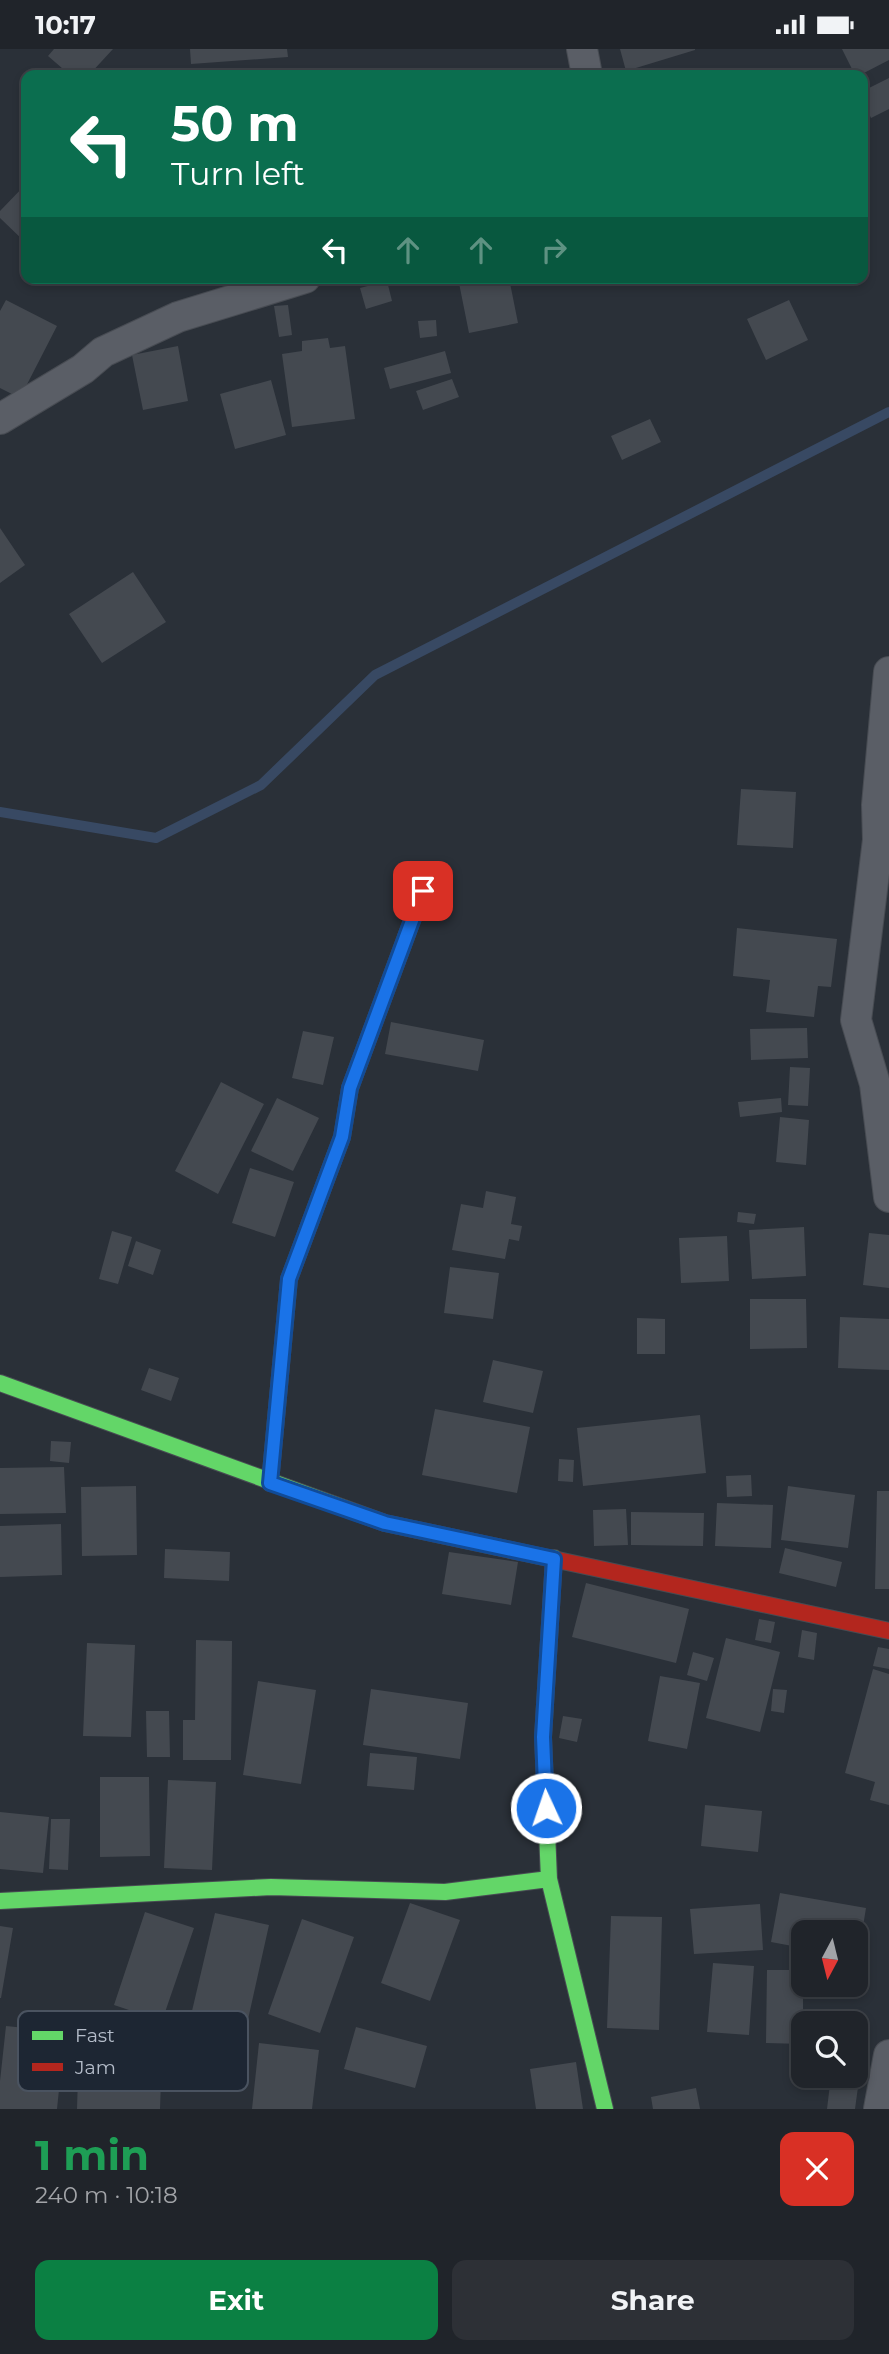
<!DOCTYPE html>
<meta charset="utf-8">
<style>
body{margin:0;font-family:Montserrat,sans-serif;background:#2d3036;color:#f1f3f6;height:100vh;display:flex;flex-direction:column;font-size:26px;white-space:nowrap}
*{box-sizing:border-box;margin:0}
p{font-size:23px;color:#a2a4a8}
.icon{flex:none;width:38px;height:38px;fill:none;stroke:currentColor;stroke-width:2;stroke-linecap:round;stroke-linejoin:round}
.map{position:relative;height:2060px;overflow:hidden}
.details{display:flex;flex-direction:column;background:#20242a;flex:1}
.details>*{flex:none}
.hud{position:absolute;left:21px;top:21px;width:847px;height:214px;border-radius:14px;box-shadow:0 4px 10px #0003,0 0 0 2px #3d4147;background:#0b6e4f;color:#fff;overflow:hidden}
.needle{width:46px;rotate:187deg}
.fabs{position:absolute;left:791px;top:1871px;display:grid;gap:14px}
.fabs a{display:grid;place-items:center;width:77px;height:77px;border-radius:14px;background:#20242a;box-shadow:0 4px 10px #0003,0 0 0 2px #3d4147;font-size:35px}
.pin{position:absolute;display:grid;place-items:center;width:60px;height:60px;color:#fff;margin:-30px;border-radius:14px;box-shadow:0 4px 10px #0006}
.me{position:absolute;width:77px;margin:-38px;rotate:357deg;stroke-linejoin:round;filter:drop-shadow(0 0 5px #0008)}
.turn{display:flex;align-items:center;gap:24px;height:147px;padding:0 35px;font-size:32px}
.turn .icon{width:91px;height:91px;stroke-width:2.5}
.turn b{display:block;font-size:49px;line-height:60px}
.lanes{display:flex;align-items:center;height:66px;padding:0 35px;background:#0003;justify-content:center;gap:35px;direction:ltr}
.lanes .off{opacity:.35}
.round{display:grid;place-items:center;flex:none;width:74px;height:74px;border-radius:14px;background:#2d3036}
.head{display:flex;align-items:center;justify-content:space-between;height:119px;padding:0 35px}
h1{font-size:42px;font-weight:700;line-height:52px;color:#1e9e55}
.primary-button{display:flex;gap:14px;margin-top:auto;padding:14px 35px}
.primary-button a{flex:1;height:80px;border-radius:14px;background:#0b8043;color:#fff;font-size:28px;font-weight:700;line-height:80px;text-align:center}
.primary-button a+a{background:#2d3036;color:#f1f3f6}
.status{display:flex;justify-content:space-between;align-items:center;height:49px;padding:0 35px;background:#20242a;direction:ltr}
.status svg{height:19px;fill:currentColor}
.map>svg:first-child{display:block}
</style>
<div class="status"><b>10:17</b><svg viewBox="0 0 49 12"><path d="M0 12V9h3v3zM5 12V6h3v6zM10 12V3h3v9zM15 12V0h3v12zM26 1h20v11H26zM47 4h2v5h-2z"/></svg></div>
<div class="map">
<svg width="889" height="2060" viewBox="0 0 889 2060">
<rect width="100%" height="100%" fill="#2a3038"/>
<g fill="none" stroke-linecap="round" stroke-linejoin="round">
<path stroke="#384963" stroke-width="10" d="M 0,763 L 156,789 L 261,736 L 375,626 L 889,363"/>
</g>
<path fill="#444950" d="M 54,0 L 113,0 L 89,26 L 70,26 L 48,7 Z
M 190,0 L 287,0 L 288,8 L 191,15 Z
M 620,0 L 695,0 L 695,1 L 626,22 Z
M 842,0 L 889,0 L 889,11 L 860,26 L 855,26 Z
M 889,29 L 889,60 L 871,69 L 863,52 L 863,42 Z
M 26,135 L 26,194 L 0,169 L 0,162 Z
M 483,229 L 509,229 L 518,274 L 469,284 L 459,234 Z
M 387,232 L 392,252 L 366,260 L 360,239 Z
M 6,251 L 57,277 L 20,349 L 0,339 L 0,262 Z
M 789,251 L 808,291 L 766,311 L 747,270 Z
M 288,256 L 292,286 L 279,288 L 274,257 Z
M 436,271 L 437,287 L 420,289 L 418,272 Z
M 328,289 L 330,299 L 345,297 L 355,370 L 292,378 L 282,305 L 302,302 L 302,292 Z
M 178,297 L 188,352 L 143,361 L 132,306 Z
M 445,302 L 451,324 L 390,340 L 384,319 Z
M 452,330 L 459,348 L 423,361 L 416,342 Z
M 271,331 L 286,386 L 235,400 L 220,345 Z
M 650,370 L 661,393 L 622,411 L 611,387 Z
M 0,479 L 25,516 L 0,534 Z
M 133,523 L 166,573 L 102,614 L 69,565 Z
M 741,740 L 796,743 L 793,799 L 737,796 Z
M 737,879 L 837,890 L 831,938 L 818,937 L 814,968 L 766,963 L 770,931 L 733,927 Z
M 391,973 L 484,991 L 478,1022 L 385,1005 Z
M 807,979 L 808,1009 L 751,1011 L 750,980 Z
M 303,982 L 334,988 L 323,1036 L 292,1029 Z
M 790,1018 L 810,1019 L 808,1057 L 788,1056 Z
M 221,1033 L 264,1055 L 218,1145 L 175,1122 Z
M 277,1049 L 319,1069 L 293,1122 L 251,1102 Z
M 781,1049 L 782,1063 L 740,1068 L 738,1053 Z
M 780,1068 L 809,1071 L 806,1116 L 776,1113 Z
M 250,1119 L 294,1133 L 275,1188 L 232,1174 Z
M 486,1142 L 516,1148 L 511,1175 L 522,1177 L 519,1192 L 509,1190 L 505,1210 L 452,1201 L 461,1155 L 483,1159 Z
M 738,1163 L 756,1165 L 754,1175 L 737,1173 Z
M 804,1178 L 806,1227 L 752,1230 L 749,1181 Z
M 112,1182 L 132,1188 L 118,1235 L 99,1230 Z
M 869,1184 L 889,1186 L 889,1239 L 863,1236 Z
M 727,1187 L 729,1232 L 681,1234 L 679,1189 Z
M 136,1192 L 161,1201 L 153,1226 L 128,1217 Z
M 450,1218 L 499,1224 L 493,1270 L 444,1264 Z
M 750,1250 L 806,1250 L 807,1299 L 750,1300 Z
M 840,1268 L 889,1270 L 889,1321 L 838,1319 Z
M 637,1269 L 665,1270 L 665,1305 L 637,1305 Z
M 493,1311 L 543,1322 L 533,1364 L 483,1353 Z
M 149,1319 L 179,1329 L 171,1352 L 141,1341 Z
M 435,1360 L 530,1378 L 517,1444 L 422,1426 Z
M 700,1366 L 706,1424 L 583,1437 L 577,1379 Z
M 51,1392 L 71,1393 L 69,1414 L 50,1412 Z
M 559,1410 L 574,1411 L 573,1433 L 558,1432 Z
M 64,1418 L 66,1464 L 0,1465 L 0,1419 Z
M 751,1426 L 752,1447 L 727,1448 L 726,1427 Z
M 136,1437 L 137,1506 L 82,1507 L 81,1438 Z
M 788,1437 L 855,1446 L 848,1499 L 781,1491 Z
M 877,1442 L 889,1442 L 889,1540 L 875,1540 Z
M 717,1454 L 773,1456 L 771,1499 L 715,1497 Z
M 626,1460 L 628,1496 L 594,1497 L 593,1461 Z
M 631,1463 L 704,1464 L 703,1497 L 631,1496 Z
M 61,1475 L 62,1526 L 0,1528 L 0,1477 Z
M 785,1499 L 842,1513 L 836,1538 L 779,1524 Z
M 165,1500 L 230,1503 L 229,1532 L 164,1529 Z
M 449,1503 L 518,1513 L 511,1556 L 442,1545 Z
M 586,1534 L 689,1560 L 676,1614 L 572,1588 Z
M 759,1570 L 775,1573 L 771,1594 L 755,1591 Z
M 802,1581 L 817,1584 L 814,1611 L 798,1608 Z
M 726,1589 L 780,1603 L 760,1683 L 706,1669 Z
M 196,1591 L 232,1592 L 231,1711 L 183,1711 L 183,1671 L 195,1671 Z
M 87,1594 L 135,1596 L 131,1688 L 83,1687 Z
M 878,1598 L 889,1600 L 889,1620 L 873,1617 Z
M 693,1603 L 714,1609 L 707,1632 L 687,1626 Z
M 873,1620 L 889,1625 L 889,1756 L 870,1751 L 875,1733 L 845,1724 Z
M 660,1627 L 700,1634 L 687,1700 L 648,1692 Z
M 258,1632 L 316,1641 L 301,1735 L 243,1726 Z
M 371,1640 L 468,1654 L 460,1710 L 363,1696 Z
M 773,1640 L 787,1641 L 784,1664 L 771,1662 Z
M 146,1662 L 169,1662 L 170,1708 L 147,1708 Z
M 563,1667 L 582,1670 L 577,1693 L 559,1689 Z
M 370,1704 L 417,1708 L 414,1741 L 367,1737 Z
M 100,1728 L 149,1728 L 150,1807 L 100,1808 Z
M 168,1731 L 216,1733 L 212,1821 L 164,1819 Z
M 705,1756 L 762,1762 L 758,1803 L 701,1797 Z
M 0,1763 L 49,1768 L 43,1824 L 0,1820 Z
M 51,1770 L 70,1770 L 68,1821 L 49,1820 Z
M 780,1844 L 866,1859 L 858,1908 L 856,1908 L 856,1883 L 803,1883 L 803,1899 L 771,1893 Z
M 410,1854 L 460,1871 L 430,1952 L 381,1934 Z
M 760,1855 L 763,1901 L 694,1905 L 690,1860 Z
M 145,1863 L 194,1879 L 162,1972 L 114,1956 Z
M 215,1864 L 269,1876 L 247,1975 L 192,1962 Z
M 611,1867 L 662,1868 L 659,1981 L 607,1979 Z
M 302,1870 L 354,1888 L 320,1984 L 268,1965 Z
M 0,1877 L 13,1879 L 1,1949 L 0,1949 Z
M 713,1914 L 754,1917 L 749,1986 L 707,1983 Z
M 767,1921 L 803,1921 L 803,1995 L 766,1994 Z
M 6,1977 L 65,1983 L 57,2060 L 0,2060 L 0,2032 Z
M 356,1978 L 427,1997 L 415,2039 L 344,2020 Z
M 259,1994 L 319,2001 L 312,2060 L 252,2060 Z
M 576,2013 L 583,2060 L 536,2060 L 530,2020 Z
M 78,2028 L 161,2031 L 160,2060 L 77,2060 Z
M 830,2035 L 858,2038 L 855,2060 L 827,2060 Z
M 696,2039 L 700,2060 L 653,2060 L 651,2048 Z"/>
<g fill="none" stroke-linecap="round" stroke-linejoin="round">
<g stroke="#484c53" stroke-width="32">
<path id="street" d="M 582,0 L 587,26
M 0,370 L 83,320 L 103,303 L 178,268 L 305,229
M 889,623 L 877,756 L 878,791 L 856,971 L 875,1035 L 889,1148
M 879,2060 L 889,2006"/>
</g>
<g stroke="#484c53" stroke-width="18">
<path id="fast" d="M 0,1334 L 385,1474 L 511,1501
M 270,1434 L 289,1230 L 342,1088 L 350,1039 L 423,842
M 554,1509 L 543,1688 L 549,1830 L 605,2060
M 0,1852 L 271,1838 L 445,1843 L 549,1830"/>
</g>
<g stroke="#484c53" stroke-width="18">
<path id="jam" d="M 511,1501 L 889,1582"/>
</g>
<use href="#street" stroke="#5a5e66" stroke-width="30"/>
<use href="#fast" stroke="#63d668" stroke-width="16"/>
<use href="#jam" stroke="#b3261e" stroke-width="16"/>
</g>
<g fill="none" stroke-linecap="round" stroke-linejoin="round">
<g stroke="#114b97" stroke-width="18">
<path id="route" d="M 423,842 L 350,1039 L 342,1088 L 289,1230 L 270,1434 L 385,1474 L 554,1510 L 543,1688 L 546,1759"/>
</g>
<use href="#route" stroke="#1a73e8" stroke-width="12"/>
</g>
<rect x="18" y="1962" width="230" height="80" rx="10" fill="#1d2633" stroke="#4a5360" stroke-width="2"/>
<rect x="32" y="1982" width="31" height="9" fill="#63d668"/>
<rect x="32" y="2014" width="31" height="8" fill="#b3261e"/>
<g font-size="19" fill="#b4bcc9">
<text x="75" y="1993">Fast</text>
<text x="75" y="2025">Jam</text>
</g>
</svg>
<div class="fabs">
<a><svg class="needle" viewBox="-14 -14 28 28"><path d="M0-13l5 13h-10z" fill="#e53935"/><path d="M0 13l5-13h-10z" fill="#a2a4a8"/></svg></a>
<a><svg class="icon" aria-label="search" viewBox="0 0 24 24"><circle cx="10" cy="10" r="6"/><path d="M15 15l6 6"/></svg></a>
</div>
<div class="pin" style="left:423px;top:842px;background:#d93025"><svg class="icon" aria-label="arrive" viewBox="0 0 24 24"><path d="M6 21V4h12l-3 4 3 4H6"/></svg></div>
<svg class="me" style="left:546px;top:1759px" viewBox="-20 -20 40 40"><circle r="17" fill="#1a73e8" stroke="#fff" stroke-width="3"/><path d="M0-11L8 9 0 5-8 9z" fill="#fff"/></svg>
<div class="hud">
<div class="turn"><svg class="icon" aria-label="left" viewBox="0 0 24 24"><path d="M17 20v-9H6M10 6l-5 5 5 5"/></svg><div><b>50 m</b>Turn left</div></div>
<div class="lanes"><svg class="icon" aria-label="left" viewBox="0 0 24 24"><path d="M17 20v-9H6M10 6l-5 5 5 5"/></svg><svg class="icon off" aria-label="ahead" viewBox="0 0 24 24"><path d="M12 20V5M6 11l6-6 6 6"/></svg><svg class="icon off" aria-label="ahead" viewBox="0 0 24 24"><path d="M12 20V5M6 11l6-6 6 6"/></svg><svg class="icon off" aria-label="right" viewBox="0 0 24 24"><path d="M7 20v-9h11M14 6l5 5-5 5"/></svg></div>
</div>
</div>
<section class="details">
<div class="head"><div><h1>1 min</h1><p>240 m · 10:18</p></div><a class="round" style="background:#d93025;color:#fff"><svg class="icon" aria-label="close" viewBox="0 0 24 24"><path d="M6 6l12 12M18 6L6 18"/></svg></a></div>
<div class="primary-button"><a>Exit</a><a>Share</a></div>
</section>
